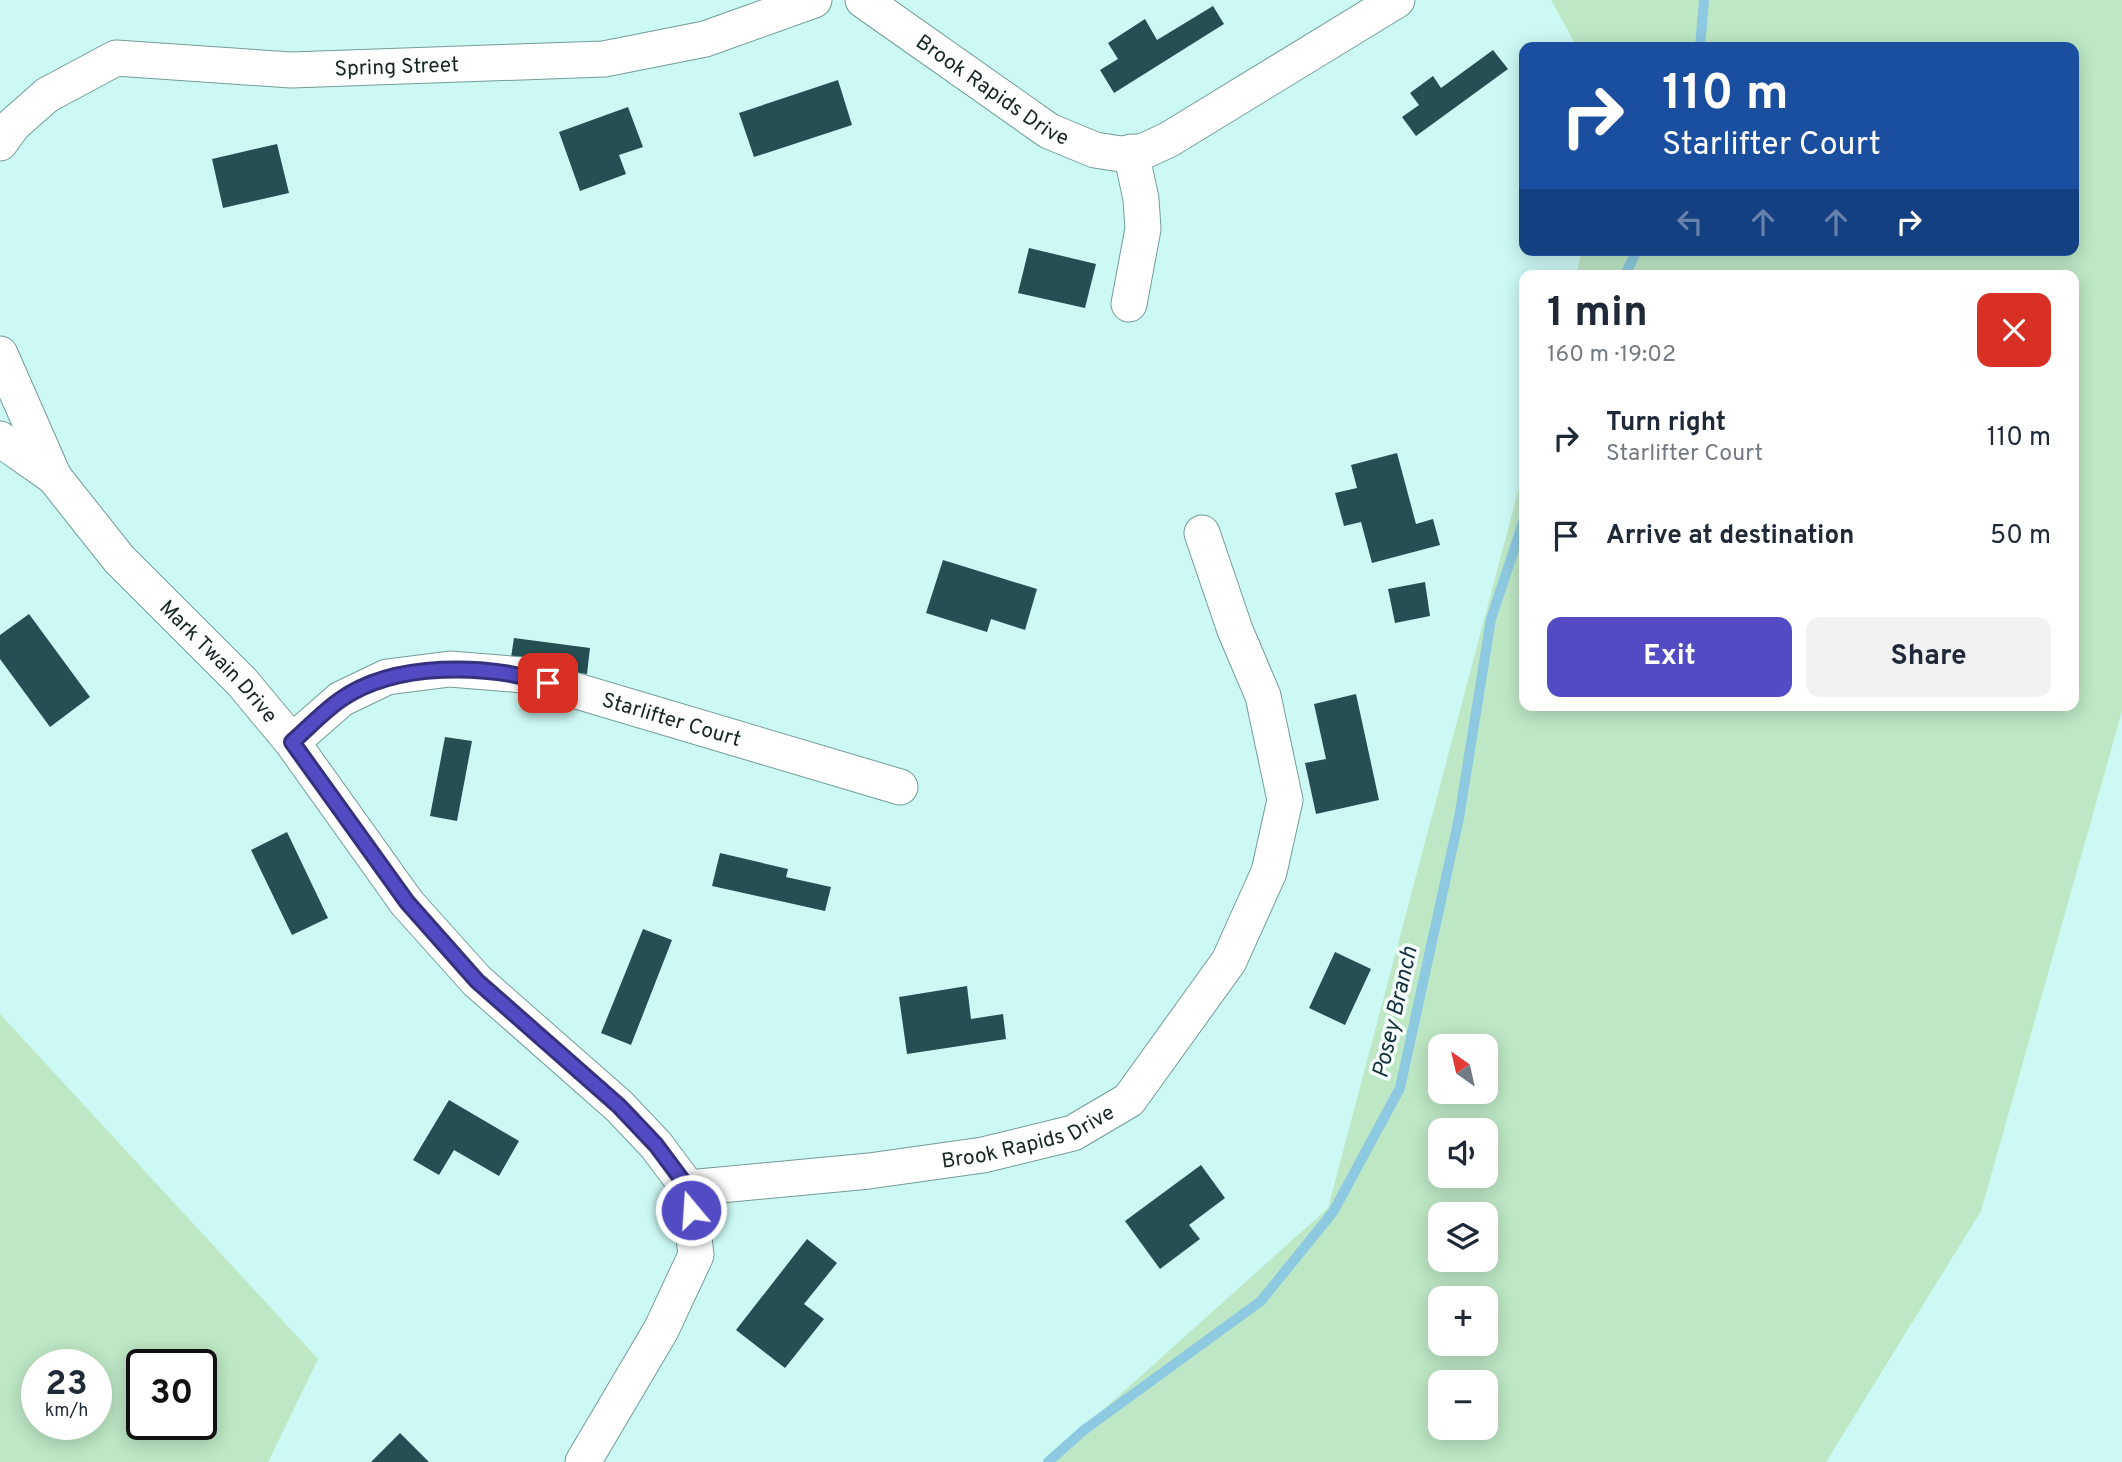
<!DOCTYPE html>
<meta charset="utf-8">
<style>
body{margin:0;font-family:Overpass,sans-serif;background:#f2f2f3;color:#1f2937;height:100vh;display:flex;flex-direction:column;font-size:26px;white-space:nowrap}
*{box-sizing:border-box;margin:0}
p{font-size:23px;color:#747a83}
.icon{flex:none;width:38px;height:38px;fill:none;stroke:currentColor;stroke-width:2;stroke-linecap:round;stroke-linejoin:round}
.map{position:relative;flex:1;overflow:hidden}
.details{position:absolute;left:1519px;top:270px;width:560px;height:441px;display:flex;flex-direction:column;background:#fff;border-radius:14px;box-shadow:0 4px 18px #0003}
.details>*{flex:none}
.top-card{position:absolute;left:1519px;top:42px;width:560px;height:214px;border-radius:14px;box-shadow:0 4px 18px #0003;background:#1a4fa0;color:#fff;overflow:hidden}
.needle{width:46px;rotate:326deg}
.controls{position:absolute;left:1428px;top:1034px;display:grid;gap:14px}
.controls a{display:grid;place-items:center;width:70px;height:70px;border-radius:14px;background:#fff;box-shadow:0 4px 18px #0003;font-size:35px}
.speed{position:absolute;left:21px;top:1349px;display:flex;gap:14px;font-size:35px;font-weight:700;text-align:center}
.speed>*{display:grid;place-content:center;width:91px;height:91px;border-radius:50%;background:#fff;box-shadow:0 4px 18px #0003;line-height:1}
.speed small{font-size:18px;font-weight:400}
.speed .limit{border:4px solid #111;border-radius:10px;background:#fff;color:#111}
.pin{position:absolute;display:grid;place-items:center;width:60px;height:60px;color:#fff;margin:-30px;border-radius:14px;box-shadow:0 4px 10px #0006}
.me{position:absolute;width:77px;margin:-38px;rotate:342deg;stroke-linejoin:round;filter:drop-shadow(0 0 5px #0008)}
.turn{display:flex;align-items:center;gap:24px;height:147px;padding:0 28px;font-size:32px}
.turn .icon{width:91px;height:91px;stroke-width:2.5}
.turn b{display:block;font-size:49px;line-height:60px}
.lanes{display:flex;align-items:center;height:66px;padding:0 28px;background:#0003;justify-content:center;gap:35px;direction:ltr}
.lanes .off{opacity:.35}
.round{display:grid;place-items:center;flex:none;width:74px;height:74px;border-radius:14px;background:#f2f2f3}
.overview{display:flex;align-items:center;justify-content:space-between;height:119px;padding:0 28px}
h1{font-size:42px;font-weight:700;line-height:52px}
.primary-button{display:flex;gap:14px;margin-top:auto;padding:14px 28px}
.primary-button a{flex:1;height:80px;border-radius:14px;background:#534bc3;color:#fff;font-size:28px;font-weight:700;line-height:80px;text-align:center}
.primary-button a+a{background:#f2f2f3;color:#1f2937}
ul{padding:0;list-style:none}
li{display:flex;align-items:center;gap:21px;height:98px;padding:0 28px}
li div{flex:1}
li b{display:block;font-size:26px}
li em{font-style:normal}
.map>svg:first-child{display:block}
</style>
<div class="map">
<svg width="2122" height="1462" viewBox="0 0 2122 1462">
<rect width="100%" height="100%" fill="#ccf9f4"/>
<path fill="#bde7c5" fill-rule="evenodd" d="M 1551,0 L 2122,0 L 2122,711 L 1981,1211 L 1826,1462 L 1045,1462 L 1328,1208 L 1524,469 L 1524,705 L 2074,705 L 2074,275 L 1576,275 L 1582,250 L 2074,250 L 2074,47 L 1577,47 ZM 1440,1046 L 1486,1046 L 1486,1092 L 1440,1092 ZM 1440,1130 L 1486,1130 L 1486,1176 L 1440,1176 ZM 1440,1214 L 1486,1214 L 1486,1260 L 1440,1260 ZM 1440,1298 L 1486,1298 L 1486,1344 L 1440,1344 ZM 1440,1382 L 1486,1382 L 1486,1428 L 1440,1428 Z
M 0,1014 L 318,1359 L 268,1462 L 0,1462 ZM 37,1365 L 96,1365 L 96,1424 L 37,1424 ZM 142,1365 L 201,1365 L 201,1424 L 142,1424 Z"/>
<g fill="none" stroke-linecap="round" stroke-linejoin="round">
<path stroke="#8dc9e1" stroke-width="10" d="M 1700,47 L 1704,0
M 1625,275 L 1637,250
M 1048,1462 L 1084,1430 L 1261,1301 L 1333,1212 L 1400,1088 L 1459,818 L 1491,619 L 1524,519"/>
</g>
<path fill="#264f54" d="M 1213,6 L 1224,24 L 1114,93 L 1100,70 L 1118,59 L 1108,43 L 1145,19 L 1157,40 Z
M 1493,50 L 1508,69 L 1416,136 L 1402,117 L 1419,105 L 1410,93 L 1433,76 L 1441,88 Z
M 838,80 L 852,125 L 754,157 L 739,113 Z
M 628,107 L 643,147 L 619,155 L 626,174 L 580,191 L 559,132 Z
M 277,144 L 289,193 L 223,208 L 212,159 Z
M 1029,248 L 1096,264 L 1085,308 L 1018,293 Z
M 1397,453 L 1416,524 L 1433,519 L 1440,545 L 1372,563 L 1361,522 L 1344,526 L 1335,493 L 1357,488 L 1351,465 Z
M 943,560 L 1037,589 L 1025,630 L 991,619 L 987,632 L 926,613 Z
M 1425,582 L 1430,616 L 1395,623 L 1388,589 Z
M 29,614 L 90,697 L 50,727 L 0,659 L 0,635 Z
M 514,638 L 590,648 L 587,674 L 510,664 Z
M 1356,694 L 1379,800 L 1316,814 L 1305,763 L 1326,759 L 1314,704 Z
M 445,737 L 472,741 L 457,821 L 430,816 Z
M 287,832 L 328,918 L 292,935 L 251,850 Z
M 720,853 L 788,869 L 786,877 L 831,887 L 825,911 L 712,886 Z
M 643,929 L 672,940 L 631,1045 L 601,1033 Z
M 1335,952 L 1371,969 L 1345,1025 L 1309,1008 Z
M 967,986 L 971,1019 L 1003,1014 L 1006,1039 L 907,1054 L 899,997 Z
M 449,1100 L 519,1141 L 499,1176 L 454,1150 L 439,1175 L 413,1160 Z
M 1201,1165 L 1225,1198 L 1189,1225 L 1200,1239 L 1160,1269 L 1125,1221 Z
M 807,1239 L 837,1263 L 804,1304 L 824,1319 L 785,1368 L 736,1330 Z
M 400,1433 L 429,1462 L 371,1462 Z"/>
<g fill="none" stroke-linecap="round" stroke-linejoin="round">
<g stroke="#729d98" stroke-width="37">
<g id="minor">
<path id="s1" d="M 863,0 L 1049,131 L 1095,150 L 1121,154 L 1144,151 L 1168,140 L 1397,0"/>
<path id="s2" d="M 0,143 L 13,125 L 47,95 L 116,58 L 291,70 L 604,59 L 705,39 L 814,0"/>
<path d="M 1129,304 L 1143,229 L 1141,199 L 1131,152"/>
<path id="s3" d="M 0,354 L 54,477 L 119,559 L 242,682 L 292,742 L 407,903 L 477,981 L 619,1106 L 656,1145 L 688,1188 L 696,1255 L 661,1330 L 583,1462"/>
<path d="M 0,439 L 54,477"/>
<path id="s4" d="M 292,742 L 341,699 L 387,677 L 450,669 L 523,675 L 900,787"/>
<path id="s5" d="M 688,1188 L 869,1171 L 983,1155 L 1073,1133 L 1129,1100 L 1229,961 L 1269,872 L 1285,800 L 1263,696 L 1235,630 L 1202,533"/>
</g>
</g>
<use href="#minor" stroke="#fff" stroke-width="35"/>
</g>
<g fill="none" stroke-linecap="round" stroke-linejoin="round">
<g stroke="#36317f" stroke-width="18">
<path id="route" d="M 548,683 C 487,664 395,661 340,700 C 323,712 308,728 292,742 L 407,902 L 477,981 L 619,1106 L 656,1145 L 688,1188 L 691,1210"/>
</g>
<use href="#route" stroke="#534bc3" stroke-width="12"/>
</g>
<g text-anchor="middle" stroke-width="7" stroke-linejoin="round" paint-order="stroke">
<g font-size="21" fill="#152624" stroke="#f5fefd">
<text dy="7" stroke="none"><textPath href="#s2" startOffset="427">Spring Street</textPath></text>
<text dy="7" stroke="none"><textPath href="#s1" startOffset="158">Brook Rapids Drive</textPath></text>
<text dy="7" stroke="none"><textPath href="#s3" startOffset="382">Mark Twain Drive</textPath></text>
<text dy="7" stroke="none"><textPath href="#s4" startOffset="408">Starlifter Court</textPath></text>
<text dy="7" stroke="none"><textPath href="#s5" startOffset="345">Brook Rapids Drive</textPath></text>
</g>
<g font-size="23" font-style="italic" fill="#14323c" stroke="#f5fefd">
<text transform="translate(1394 1012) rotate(-77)" y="8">Posey Branch</text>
</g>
</g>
</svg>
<div class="controls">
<a><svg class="needle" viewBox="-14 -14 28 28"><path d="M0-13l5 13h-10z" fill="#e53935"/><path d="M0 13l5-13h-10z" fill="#747a83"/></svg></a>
<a><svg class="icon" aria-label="sound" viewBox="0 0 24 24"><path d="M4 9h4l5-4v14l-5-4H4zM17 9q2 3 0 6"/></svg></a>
<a><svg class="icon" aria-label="layers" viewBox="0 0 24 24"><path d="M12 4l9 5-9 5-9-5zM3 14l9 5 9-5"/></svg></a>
<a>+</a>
<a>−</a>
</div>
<div class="speed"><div>23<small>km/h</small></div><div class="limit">30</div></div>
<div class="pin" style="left:548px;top:683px;background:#d93025"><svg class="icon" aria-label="arrive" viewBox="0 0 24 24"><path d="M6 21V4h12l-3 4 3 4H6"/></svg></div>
<svg class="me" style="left:691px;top:1210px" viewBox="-20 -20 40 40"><circle r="17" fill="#534bc3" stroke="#fff" stroke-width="3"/><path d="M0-11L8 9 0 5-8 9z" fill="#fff"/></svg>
<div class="top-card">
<div class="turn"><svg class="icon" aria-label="right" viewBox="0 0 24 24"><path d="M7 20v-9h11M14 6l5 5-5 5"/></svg><div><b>110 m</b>Starlifter Court</div></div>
<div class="lanes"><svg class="icon off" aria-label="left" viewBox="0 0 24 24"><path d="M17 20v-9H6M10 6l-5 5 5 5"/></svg><svg class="icon off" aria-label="ahead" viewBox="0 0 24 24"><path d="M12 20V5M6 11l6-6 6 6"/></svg><svg class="icon off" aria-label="ahead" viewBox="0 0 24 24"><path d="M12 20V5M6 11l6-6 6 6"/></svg><svg class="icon" aria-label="right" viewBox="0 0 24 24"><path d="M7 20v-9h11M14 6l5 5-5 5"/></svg></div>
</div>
<section class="details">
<div class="overview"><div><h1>1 min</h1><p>160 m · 19:02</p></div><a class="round" style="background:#d93025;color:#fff"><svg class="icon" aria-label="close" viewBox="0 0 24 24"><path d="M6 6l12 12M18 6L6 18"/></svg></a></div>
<ul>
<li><svg class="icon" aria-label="right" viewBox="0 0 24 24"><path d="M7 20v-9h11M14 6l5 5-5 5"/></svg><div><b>Turn right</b><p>Starlifter Court</p></div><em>110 m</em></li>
<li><svg class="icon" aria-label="arrive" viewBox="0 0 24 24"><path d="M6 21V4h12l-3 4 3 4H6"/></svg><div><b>Arrive at destination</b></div><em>50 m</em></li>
</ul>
<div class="primary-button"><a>Exit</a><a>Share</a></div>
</section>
</div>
